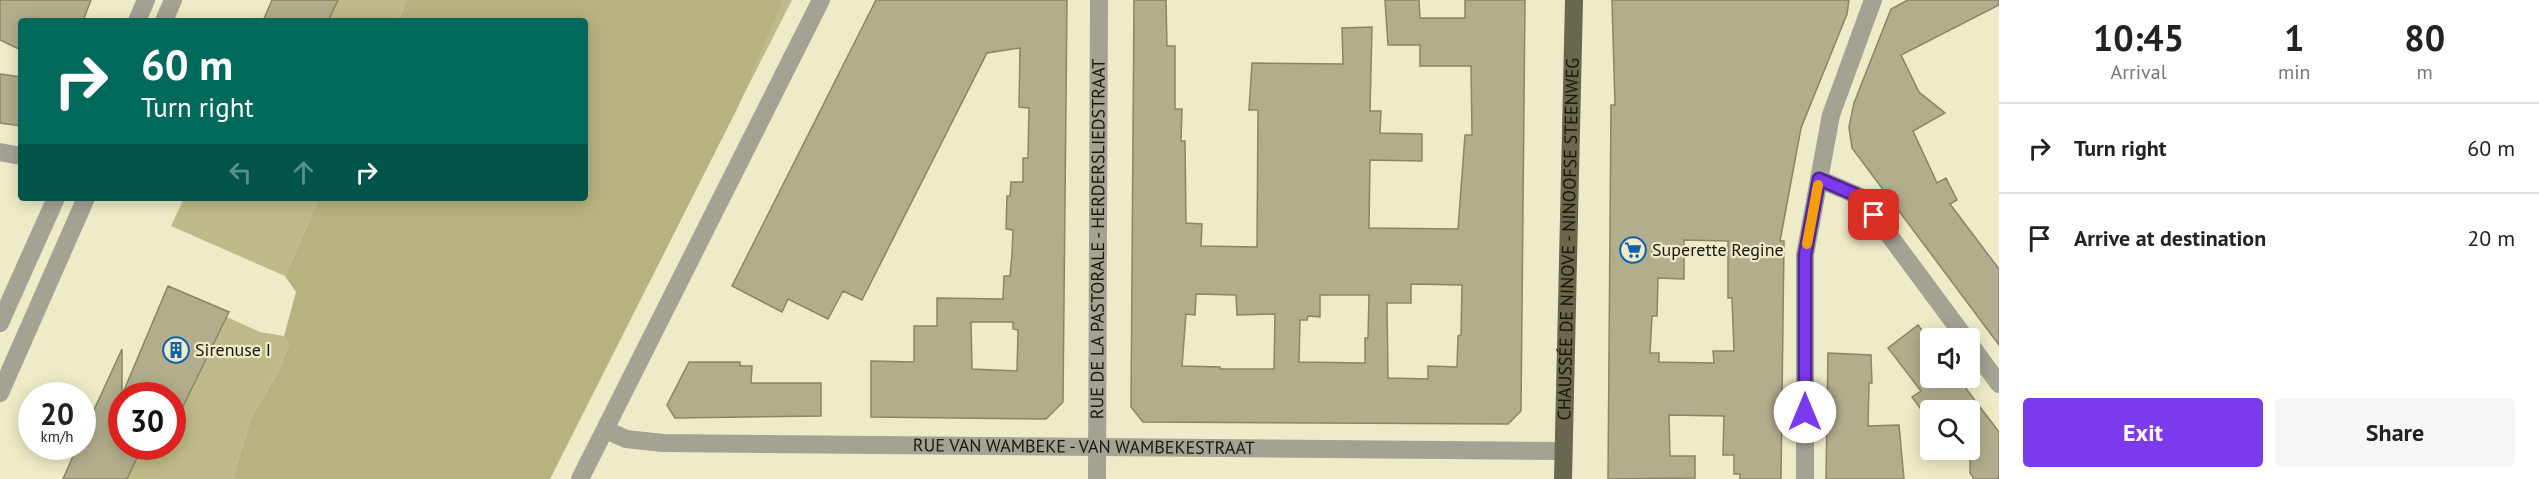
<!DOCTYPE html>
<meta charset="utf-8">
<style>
body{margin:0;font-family:"PT Sans",sans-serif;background:#f6f6f6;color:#222;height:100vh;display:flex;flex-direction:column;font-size:22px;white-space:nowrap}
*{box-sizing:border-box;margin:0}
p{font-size:20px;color:#767676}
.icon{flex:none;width:33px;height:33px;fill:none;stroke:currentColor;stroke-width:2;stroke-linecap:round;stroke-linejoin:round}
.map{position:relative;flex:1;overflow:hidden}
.details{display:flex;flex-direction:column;background:#fff;width:540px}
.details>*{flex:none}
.banner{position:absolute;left:18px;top:18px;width:570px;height:183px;border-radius:6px;box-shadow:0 3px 15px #0003;background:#00695c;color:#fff;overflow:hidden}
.controls{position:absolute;left:1920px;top:328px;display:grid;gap:12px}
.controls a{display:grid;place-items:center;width:60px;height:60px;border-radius:6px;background:#fff;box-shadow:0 3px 15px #0003;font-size:30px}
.speed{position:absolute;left:18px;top:382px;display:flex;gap:12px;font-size:30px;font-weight:700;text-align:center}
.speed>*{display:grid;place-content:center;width:78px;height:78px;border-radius:50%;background:#fff;box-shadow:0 3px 15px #0003;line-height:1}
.speed small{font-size:15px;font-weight:400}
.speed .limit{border:9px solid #d22;background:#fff;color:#111}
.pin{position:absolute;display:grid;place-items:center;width:51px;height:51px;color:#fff;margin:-26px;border-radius:12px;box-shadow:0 3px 9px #0006}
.me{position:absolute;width:66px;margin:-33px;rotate:0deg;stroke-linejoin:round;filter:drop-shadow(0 0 4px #0008)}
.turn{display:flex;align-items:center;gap:21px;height:126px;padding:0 24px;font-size:27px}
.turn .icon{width:78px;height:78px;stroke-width:2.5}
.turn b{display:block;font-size:42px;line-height:51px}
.lanes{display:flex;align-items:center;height:57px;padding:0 24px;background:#0003;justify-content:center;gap:30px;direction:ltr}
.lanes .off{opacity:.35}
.eta{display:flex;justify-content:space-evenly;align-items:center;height:102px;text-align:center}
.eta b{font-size:36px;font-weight:600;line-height:42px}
.button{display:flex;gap:12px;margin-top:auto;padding:12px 24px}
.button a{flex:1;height:69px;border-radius:6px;background:#7c3aed;color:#fff;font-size:24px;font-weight:600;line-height:69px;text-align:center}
.button a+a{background:#f6f6f6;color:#222}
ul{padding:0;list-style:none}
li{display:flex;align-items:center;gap:18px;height:90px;padding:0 24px;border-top:2px solid #e0e0e0}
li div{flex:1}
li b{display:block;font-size:22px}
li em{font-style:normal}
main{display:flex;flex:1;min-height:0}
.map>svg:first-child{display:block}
</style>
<main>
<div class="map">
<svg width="1999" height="479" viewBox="0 0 1999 479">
<rect width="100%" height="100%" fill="#eeebc8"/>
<path fill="#beba89" d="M 338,0 L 407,0 L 398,21 L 328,21 Z
M 783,0 L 792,0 L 739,104 L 780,6 Z
M 184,198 L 319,198 L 285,276 L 171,226 Z
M 227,317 L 260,332 L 284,336 L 289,344 L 277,374 L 250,420 L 233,479 L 127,479 L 142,447 L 172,447 L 173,407 L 181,411 Z"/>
<path fill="#b7b380" d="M 407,0 L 783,0 L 739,105 L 550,479 L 233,479 L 250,420 L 277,374 L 289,344 L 284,336 L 296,292 L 285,276 L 319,198 L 585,198 L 585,21 L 398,21 Z"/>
<path fill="#b1ae8d" stroke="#888666" stroke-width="1.5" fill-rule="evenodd" d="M 0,0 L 91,0 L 83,21 L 21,21 L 21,50 L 0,40 Z
M 272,0 L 338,0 L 328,21 L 263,21 Z
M 876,0 L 1067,0 L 1063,402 L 1046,419 L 871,417 L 871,361 L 914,362 L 914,326 L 937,326 L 937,298 L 1003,299 L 1004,276 L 1010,276 L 1012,254 L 1013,230 L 1006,229 L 1007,196 L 1010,196 L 1011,182 L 1023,182 L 1023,158 L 1028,158 L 1029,108 L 1019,107 L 1020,48 L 987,53 L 862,300 L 843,291 L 828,319 L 788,299 L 782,312 L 732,286 ZM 971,322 L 1013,322 L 1013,329 L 1018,330 L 1017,371 L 972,369 Z
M 1134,0 L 1166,0 L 1167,46 L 1175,46 L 1175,109 L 1182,109 L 1181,141 L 1185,141 L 1186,223 L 1202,224 L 1201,246 L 1257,247 L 1258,110 L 1249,110 L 1252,63 L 1343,64 L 1342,28 L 1372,27 L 1370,111 L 1381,111 L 1380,133 L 1422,134 L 1422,161 L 1370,160 L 1369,228 L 1458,229 L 1465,135 L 1472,135 L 1471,66 L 1420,66 L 1420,45 L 1388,45 L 1385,0 L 1419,0 L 1420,18 L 1465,18 L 1465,0 L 1525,0 L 1521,411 L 1508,424 L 1143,422 L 1131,407 ZM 1411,284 L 1462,285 L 1461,335 L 1458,336 L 1457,367 L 1428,366 L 1428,379 L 1388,378 L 1387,303 L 1411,303 ZM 1196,294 L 1236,295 L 1237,315 L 1275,314 L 1274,369 L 1220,369 L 1220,367 L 1182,366 L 1186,314 L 1195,315 ZM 1320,295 L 1369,295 L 1368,338 L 1365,338 L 1365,363 L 1299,362 L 1300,320 L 1307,320 L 1308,316 L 1320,317 Z
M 1612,0 L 1849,0 L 1847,14 L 1801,128 L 1780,241 L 1784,241 L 1781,479 L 1740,479 L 1740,474 L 1734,474 L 1734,455 L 1723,455 L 1724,416 L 1669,415 L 1670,456 L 1695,456 L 1695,478 L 1608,479 L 1611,105 L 1615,105 ZM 1684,240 L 1728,241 L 1728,298 L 1732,298 L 1734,351 L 1713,351 L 1714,363 L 1659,362 L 1659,353 L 1650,353 L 1652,316 L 1657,316 L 1658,278 L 1684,279 Z
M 1908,0 L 1999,0 L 1999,5 L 1901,55 L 1919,92 L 1945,113 L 1913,131 L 1937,183 L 1946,178 L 1957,200 L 1950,204 L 1999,269 L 1999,345 L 1852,148 L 1849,127 L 1854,103 L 1891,9 Z
M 0,74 L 21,77 L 21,126 L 0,123 Z
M 168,286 L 229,312 L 172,429 L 172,396 L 122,396 L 122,447 L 142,447 L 127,479 L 63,479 L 77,447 L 82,447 L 82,436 L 122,349 L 122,395 Z
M 1918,325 L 1930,341 L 1930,378 L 1958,378 L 1999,432 L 1999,479 L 1974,479 L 1970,473 L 1970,411 L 1930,411 L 1928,419 L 1912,397 L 1921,391 L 1888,348 Z
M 1828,353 L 1871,355 L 1872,383 L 1869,383 L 1868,426 L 1899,425 L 1904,479 L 1826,479 Z
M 689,362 L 740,362 L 740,366 L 752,366 L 751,383 L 821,383 L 821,416 L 675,418 L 667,405 Z"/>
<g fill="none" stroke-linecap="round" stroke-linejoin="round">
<g stroke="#a3a293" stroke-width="18">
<path d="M 0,152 L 21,156"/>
<path d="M 1819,179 L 1861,197 L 1966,339"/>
<path d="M 1970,344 L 1999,384"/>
<path id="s1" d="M 606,430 L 626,439 L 663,443 L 1563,451"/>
<path d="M 580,479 L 821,0"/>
<path id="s2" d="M 1097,479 L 1099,0"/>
<path d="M 1805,479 L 1805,255 L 1831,115 L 1873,0"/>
</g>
<path stroke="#a3a293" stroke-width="18" d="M 137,21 L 146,0
M 164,21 L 173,0
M 0,323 L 56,198
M 0,393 L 86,198"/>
<path stroke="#69674d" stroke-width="18" id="s3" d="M 1563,479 L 1574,0"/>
</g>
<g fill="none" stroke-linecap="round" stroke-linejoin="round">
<g stroke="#51269a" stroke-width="15">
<path id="route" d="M 1805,412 L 1805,255 L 1819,179 L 1861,197 L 1874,215"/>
</g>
<use href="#route" stroke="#7c3aed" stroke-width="10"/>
<path stroke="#f59e0b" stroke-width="10" d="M 1807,244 L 1818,185"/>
</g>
<defs>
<g id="supermarket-ring" transform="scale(1.35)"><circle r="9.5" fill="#eeebc8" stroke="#1160ae" stroke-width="1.5"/><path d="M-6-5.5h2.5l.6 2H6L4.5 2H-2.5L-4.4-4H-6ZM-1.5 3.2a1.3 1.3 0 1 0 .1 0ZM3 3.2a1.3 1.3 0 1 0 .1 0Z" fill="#1160ae"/></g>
<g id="building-ring" transform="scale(1.35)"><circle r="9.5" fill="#eeebc8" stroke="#1160ae" stroke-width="1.5"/><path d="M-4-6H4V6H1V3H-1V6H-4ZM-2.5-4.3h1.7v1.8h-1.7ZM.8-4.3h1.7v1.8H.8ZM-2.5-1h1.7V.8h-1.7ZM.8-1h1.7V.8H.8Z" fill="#1160ae"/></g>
</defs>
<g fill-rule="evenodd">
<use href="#supermarket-ring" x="1633" y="250"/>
<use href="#building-ring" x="176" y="350"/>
</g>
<g text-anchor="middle" stroke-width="4.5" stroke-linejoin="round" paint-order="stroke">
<g font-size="18" fill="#19180b" stroke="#eeebc8">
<text dy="6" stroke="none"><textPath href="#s3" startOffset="240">CHAUSSÉE DE NINOVE - NINOOFSE STEENWEG</textPath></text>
<text dy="6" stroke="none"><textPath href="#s2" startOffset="240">RUE DE LA PASTORALE - HERDERSLIEDSTRAAT</textPath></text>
<text dy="6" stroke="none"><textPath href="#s1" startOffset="480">RUE VAN WAMBEKE - VAN WAMBEKESTRAAT</textPath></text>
</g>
<g font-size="18" fill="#19180b" stroke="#eeebc8" text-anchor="start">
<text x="1652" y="256">Superette Regine</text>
<text x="195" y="356">Sirenuse I</text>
</g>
</g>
</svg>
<div class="controls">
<a><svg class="icon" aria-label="sound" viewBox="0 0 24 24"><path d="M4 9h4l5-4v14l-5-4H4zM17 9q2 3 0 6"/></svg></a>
<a><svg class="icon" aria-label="search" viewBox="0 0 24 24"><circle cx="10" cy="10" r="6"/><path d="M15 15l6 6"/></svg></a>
</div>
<div class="speed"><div>20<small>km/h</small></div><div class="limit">30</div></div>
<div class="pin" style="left:1874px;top:215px;background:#d93025"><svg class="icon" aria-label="arrive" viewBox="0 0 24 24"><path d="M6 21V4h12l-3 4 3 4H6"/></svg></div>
<svg class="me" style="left:1805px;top:412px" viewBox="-20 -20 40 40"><circle r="19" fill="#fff"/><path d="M0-13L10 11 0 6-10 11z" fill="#7c3aed"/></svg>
<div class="banner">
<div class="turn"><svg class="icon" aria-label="right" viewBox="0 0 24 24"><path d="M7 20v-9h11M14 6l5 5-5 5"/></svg><div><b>60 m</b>Turn right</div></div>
<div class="lanes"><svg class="icon off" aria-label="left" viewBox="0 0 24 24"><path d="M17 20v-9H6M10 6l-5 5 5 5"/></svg><svg class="icon off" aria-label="ahead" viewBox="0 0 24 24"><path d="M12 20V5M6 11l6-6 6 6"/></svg><svg class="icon" aria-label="right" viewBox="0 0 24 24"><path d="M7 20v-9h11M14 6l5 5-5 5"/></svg></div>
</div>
</div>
<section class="details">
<div class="eta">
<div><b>10:45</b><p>Arrival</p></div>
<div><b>1</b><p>min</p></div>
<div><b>80</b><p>m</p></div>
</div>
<ul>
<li><svg class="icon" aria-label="right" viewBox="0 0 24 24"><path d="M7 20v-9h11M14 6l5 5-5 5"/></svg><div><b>Turn right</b></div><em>60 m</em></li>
<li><svg class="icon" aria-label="arrive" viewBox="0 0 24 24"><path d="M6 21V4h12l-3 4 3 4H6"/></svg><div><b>Arrive at destination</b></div><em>20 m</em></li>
</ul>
<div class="button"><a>Exit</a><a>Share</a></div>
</section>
</main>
